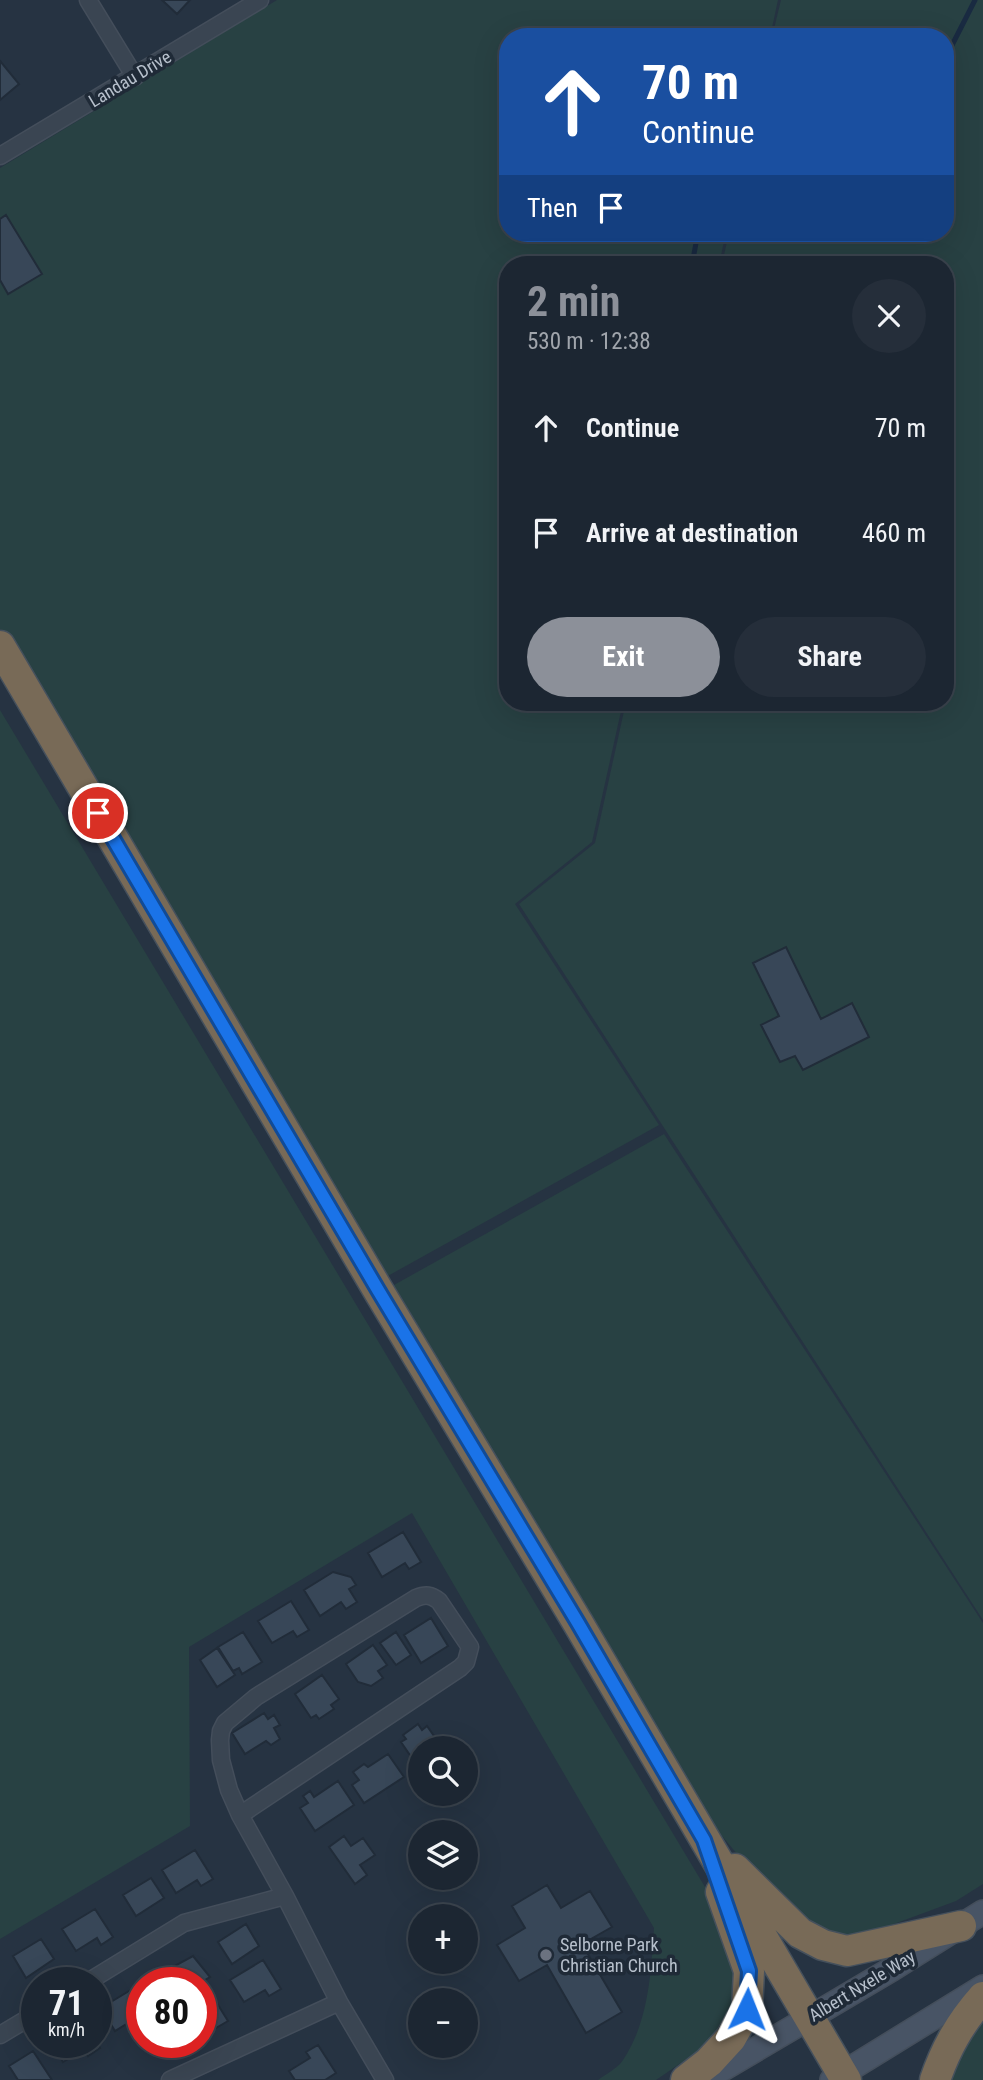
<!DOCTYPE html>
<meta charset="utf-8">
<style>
body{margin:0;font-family:"Roboto Condensed",sans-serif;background:#252e3a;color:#f1f3f6;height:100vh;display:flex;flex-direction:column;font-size:26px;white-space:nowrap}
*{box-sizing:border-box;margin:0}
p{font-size:23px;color:#a0a5ac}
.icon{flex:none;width:38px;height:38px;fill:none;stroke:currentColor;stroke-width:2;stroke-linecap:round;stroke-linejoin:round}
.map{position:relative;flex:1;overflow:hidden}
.side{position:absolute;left:499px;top:256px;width:455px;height:455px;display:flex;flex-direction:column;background:#1c2632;border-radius:28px;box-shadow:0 7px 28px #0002,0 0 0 2px #3a434d}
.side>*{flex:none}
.guide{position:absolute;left:499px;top:28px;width:455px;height:214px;border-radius:28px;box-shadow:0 7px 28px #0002,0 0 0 2px #3a434d;background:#1a4fa0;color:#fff;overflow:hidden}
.tools{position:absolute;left:408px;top:1736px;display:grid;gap:14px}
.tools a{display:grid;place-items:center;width:70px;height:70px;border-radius:50%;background:#1c2632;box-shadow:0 7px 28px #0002,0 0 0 2px #3a434d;font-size:35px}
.speed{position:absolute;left:21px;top:1967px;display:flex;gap:14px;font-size:35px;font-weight:700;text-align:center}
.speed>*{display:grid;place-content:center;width:91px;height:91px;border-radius:50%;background:#1c2632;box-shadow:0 7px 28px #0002,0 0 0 2px #3a434d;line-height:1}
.speed small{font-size:18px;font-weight:400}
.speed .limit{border:10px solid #d22;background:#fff;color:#111}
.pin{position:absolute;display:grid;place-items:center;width:60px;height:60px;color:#fff;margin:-30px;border:4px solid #fff;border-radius:50%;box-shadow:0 2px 7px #0007}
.me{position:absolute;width:77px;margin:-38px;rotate:2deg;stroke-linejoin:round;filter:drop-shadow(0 0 5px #0008)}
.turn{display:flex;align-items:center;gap:24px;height:147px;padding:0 28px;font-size:32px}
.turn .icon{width:91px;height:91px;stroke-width:2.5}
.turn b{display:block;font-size:49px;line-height:60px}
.then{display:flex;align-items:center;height:66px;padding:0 28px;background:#0003;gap:14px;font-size:26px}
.round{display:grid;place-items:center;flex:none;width:74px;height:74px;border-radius:37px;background:#252e3a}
.overview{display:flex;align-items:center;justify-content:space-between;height:119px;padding:0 28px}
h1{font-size:42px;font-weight:700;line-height:52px;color:#8c9099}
.cta{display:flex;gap:14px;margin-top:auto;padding:14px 28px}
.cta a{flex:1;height:80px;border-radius:42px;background:#8c9099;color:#fff;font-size:28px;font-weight:700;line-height:80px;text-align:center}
.cta a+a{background:#252e3a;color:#f1f3f6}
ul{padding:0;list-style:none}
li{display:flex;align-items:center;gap:21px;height:105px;padding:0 28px}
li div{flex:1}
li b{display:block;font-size:26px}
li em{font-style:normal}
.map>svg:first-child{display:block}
</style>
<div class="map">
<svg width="983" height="2080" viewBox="0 0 983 2080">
<rect width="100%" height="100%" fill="#263342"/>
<path fill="#284143" d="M 277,0 L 778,0 L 770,37 L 508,37 L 508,233 L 726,233 L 719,264 L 508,264 L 508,702 L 623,702 L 592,842 L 515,904 L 659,1125 L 386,1277 L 0,629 L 0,168 Z
M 781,0 L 983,0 L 983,1620 L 519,904 L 595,843 L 626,702 L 945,702 L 945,264 L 722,264 L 729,233 L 945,233 L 945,37 L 772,37 Z
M 0,710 L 714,1902 L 740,1976 L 726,2032 L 656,2080 L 598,2080 C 606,2074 618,2068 623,2060 C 649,2021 651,1972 654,1928 L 412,1513 L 189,1647 L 190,1826 L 0,1939 Z
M 664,1134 L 983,1623 L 983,1884 L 956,1901 L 848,1941 L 806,1925 L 749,1868 L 716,1829 L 394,1285 Z
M 983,2017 L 983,2080 L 947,2080 L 952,2061 Z"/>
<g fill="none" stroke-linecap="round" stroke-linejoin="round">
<path stroke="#192a41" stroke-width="5" d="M 945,59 L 975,0
M 692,264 L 698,233"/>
</g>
<path fill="#384758" stroke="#212c39" stroke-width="2" d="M 162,0 L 190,0 L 177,14 Z
M 0,61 L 19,84 L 0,100 Z
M 6,215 L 42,274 L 8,294 L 0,280 L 0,219 Z
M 786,947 L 821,1019 L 852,1003 L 869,1037 L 803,1070 L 795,1056 L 780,1062 L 761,1025 L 779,1016 L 753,963 Z
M 403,1532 L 421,1562 L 409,1569 L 405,1563 L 382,1577 L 368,1553 Z
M 333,1572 L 351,1577 L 356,1585 L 349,1589 L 357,1602 L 346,1609 L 341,1602 L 320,1616 L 304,1590 Z
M 291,1601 L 309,1630 L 297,1637 L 293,1631 L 272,1643 L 258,1621 Z
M 431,1618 L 448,1646 L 421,1663 L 404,1635 Z
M 243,1632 L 262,1662 L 242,1674 L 239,1668 L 233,1671 L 218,1647 Z
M 396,1632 L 411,1655 L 396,1665 L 380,1643 Z
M 373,1645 L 387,1665 L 378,1671 L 383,1678 L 371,1686 L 358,1682 L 346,1664 Z
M 217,1648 L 235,1675 L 217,1687 L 200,1660 Z
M 322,1675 L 339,1699 L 331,1705 L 334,1709 L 319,1719 L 316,1715 L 311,1718 L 295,1694 Z
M 264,1713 L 268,1719 L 274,1715 L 280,1725 L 274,1728 L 280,1739 L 271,1745 L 266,1741 L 245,1754 L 232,1733 Z
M 418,1724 L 422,1730 L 427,1726 L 441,1746 L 438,1748 L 420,1748 L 420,1761 L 416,1764 L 401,1742 L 406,1739 L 403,1735 Z
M 388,1754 L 404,1777 L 364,1803 L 352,1785 L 359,1780 L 353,1772 L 364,1764 L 368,1767 Z
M 338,1781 L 354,1805 L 315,1831 L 300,1808 L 308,1803 L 303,1796 L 310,1791 L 314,1797 Z
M 344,1836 L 351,1846 L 363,1838 L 375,1855 L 360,1865 L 367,1875 L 355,1884 L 329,1847 Z
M 195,1850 L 213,1879 L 201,1886 L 197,1880 L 176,1893 L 162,1870 Z
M 151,1878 L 164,1898 L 136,1916 L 123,1895 Z
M 547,1885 L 561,1908 L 590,1891 L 612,1927 L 582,1944 L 622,2012 L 586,2033 L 547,1965 L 519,1981 L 497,1945 L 525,1928 L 512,1906 Z
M 95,1909 L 113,1937 L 101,1945 L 97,1938 L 76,1951 L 62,1929 Z
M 246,1924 L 259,1946 L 232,1964 L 218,1942 Z
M 41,1939 L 54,1959 L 26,1978 L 13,1956 Z
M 193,1956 L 210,1977 L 200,1983 L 158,1983 L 154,1977 Z
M 263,1960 L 281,1989 L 269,1996 L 265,1990 L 244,2002 L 230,1980 Z
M 134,1988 L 142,2001 L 142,2023 L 140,2024 L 136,2018 L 115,2031 L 101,2008 Z
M 210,1992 L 228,2021 L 216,2028 L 212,2022 L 201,2029 L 201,1998 Z
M 51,2042 L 96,2042 L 100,2048 L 88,2056 L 84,2050 L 63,2062 Z
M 318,2045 L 336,2073 L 325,2080 L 295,2080 L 289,2071 L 310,2058 L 306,2052 Z
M 33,2051 L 52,2080 L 18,2080 L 9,2066 Z"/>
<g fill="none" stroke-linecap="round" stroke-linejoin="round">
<g stroke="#444e5b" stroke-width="19">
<path id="street" d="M 88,0 L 135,77
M 0,156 L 260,0
M 240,1815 L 460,1668 L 466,1662 L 470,1647 L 439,1601 C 431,1595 426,1594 416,1598 L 256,1697 L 225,1723 L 221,1731 L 220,1740 L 221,1760 L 229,1790 L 240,1815 L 285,1896 L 339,2002 L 385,2080
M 86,1983 L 184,1923 L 285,1896
M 0,2035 L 37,2013
M 170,2080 L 339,2002"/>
</g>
<g stroke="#444e5b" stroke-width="26">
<path id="secondary" d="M 704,2080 L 892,1969 L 983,1912
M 832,2080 L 983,1987"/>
</g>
<g stroke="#45505c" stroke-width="33">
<path id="highway" d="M 0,646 L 378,1290 L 578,1623 L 846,2080
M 735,1869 L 800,1933 L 823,1945 L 847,1951 L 961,1926
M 686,2080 L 709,2062 L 731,2038 L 747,2009 L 749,1971 L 721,1892
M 935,2080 C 946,2048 960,2023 983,1997"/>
</g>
<use href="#street" stroke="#3a4552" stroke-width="16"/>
<use href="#secondary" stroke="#485465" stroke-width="23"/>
<use href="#highway" stroke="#786a57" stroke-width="30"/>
</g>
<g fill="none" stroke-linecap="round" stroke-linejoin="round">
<g stroke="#114b97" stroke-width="18">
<path id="route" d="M 98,813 L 378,1290 L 578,1623 L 704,1840 L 749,1971 L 747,2009"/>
</g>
<use href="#route" stroke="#1a73e8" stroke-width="12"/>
</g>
<circle fill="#6b7280" stroke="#1f2a37" stroke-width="2.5" cx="546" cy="1955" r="7"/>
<g text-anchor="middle" stroke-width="7" stroke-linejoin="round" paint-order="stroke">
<g font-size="18" fill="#b7c0cc" stroke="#1f2a37">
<text transform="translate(130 79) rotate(-31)" y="6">Landau Drive</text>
<text transform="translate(862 1986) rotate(-31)" y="6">Albert Nxele Way</text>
</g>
<g font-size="18" fill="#b7c0cc" stroke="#1f2a37" text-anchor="start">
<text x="560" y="1951">Selborne Park<tspan x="560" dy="21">Christian Church</tspan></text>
</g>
</g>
</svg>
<div class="tools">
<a><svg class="icon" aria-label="search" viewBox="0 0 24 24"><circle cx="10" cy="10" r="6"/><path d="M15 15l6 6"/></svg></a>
<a><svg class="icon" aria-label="layers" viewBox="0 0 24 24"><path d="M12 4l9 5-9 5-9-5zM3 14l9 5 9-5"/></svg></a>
<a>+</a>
<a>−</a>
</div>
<div class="speed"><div>71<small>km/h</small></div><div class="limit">80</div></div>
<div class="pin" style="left:98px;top:813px;background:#d93025"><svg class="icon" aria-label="arrive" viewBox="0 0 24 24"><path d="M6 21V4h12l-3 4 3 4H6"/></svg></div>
<svg class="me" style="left:747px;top:2009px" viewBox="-20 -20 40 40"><path d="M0-17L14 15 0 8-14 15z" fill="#1a73e8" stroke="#fff" stroke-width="4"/></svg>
<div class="guide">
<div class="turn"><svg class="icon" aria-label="ahead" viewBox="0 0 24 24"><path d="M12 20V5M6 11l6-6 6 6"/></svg><div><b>70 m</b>Continue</div></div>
<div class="then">Then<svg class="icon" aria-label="arrive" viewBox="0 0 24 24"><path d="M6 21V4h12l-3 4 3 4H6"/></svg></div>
</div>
<section class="side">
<div class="overview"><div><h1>2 min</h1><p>530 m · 12:38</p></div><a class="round"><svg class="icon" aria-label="close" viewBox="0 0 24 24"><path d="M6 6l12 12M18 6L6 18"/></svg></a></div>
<ul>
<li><svg class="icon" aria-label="ahead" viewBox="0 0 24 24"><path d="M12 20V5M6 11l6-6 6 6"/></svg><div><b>Continue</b></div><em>70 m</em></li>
<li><svg class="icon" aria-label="arrive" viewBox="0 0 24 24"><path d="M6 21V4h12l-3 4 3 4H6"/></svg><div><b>Arrive at destination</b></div><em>460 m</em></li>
</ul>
<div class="cta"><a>Exit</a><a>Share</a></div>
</section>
</div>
